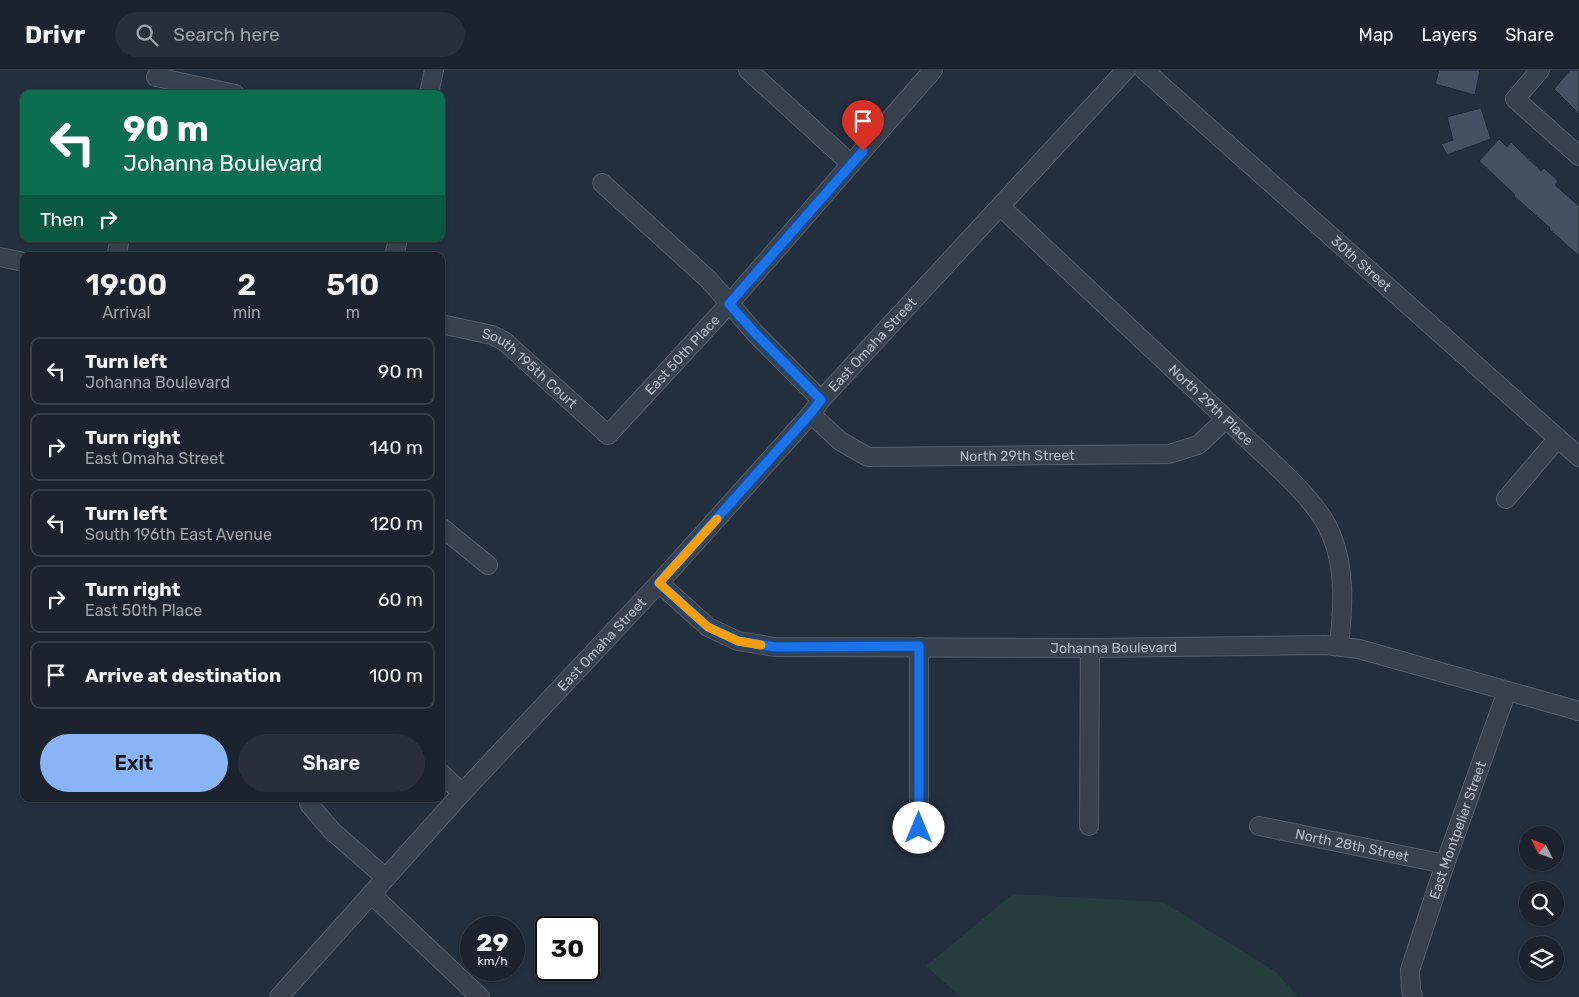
<!DOCTYPE html>
<style>
body{margin:0;font-family:Rubik,sans-serif;background:#282f3a;color:#f1f3f6;height:100vh;display:flex;flex-direction:column;font-size:19px;white-space:nowrap}
*{box-sizing:border-box;margin:0}
p{font-size:16px;color:#a0a4aa}
.icon{flex:none;width:28px;height:28px;fill:none;stroke:currentColor;stroke-width:2;stroke-linecap:round;stroke-linejoin:round}
.map{position:relative;flex:1;overflow:hidden}
.side{position:absolute;left:20px;top:182px;width:425px;height:550px;display:flex;flex-direction:column;background:#1b232e;border-radius:10px;box-shadow:0 1px 4px #0004,0 0 0 1px #39404a}
.side>*{flex:none}
.banner{position:absolute;left:20px;top:20px;width:425px;height:152px;border-radius:10px;box-shadow:0 1px 4px #0004,0 0 0 1px #39404a;background:#0b6e4f;color:#fff;overflow:hidden}
.needle{width:32px;rotate:312deg}
.controls{position:absolute;left:1519px;top:756px;display:grid;gap:10px}
.controls a{display:grid;place-items:center;width:45px;height:45px;border-radius:50%;background:#1b232e;box-shadow:0 1px 4px #0004,0 0 0 1px #39404a;font-size:25px}
.speed{position:absolute;left:460px;top:846px;display:flex;gap:10px;font-size:25px;font-weight:700;text-align:center}
.speed>*{display:grid;place-content:center;width:65px;height:65px;border-radius:50%;background:#1b232e;box-shadow:0 1px 4px #0004,0 0 0 1px #39404a;line-height:1}
.speed small{font-size:12px;font-weight:400}
.speed .limit{border:2px solid #111;border-radius:8px;background:#fff;color:#111}
.pin{position:absolute;display:grid;place-items:center;width:42px;height:42px;color:#fff;margin:-51px -21px;border-radius:50% 50% 50% 0;rotate:-45deg;box-shadow:0 0 5px #0007}
.pin .icon{rotate:45deg}
.me{position:absolute;width:55px;margin:-28px;rotate:0deg;stroke-linejoin:round;filter:drop-shadow(0 0 4px #0008)}
.turn{display:flex;align-items:center;gap:18px;height:105px;padding:0 20px;font-size:22px}
.turn .icon{width:65px;height:65px;stroke-width:2.5}
.turn b{display:block;font-size:35px;line-height:42px}
.then{display:flex;align-items:center;height:48px;padding:0 20px;background:#0003;gap:10px;font-size:19px}
.eta{display:flex;justify-content:space-evenly;align-items:center;height:85px;text-align:center}
.eta b{font-size:30px;font-weight:600;line-height:35px}
.cta{display:flex;gap:10px;margin-top:auto;padding:10px 20px}
.cta a{flex:1;height:58px;border-radius:30px;background:#8ab4f8;color:#111;font-size:20px;font-weight:600;line-height:58px;text-align:center}
.cta a+a{background:#282f3a;color:#f1f3f6}
ul{padding:0;list-style:none}
li{display:flex;align-items:center;gap:15px;height:68px;margin:0 10px 8px;padding:0 10px;border:2px solid #39404a;border-radius:10px}
li div{flex:1}
li b{display:block;font-size:19px}
li em{font-style:normal}
header{display:flex;align-items:center;gap:30px;box-sizing:border-box;height:70px;padding:0 25px;background:#1b232e;border-bottom:1px solid #39404a}
header strong{font-size:24px}
nav{display:flex;gap:28px;margin-inline-start:auto;font-size:18px}
.search{width:350px;height:45px;background:#282f3a;display:flex;align-items:center;gap:12px;box-sizing:border-box;padding:0 18px;border-radius:28px;color:#a0a4aa;font-size:19px}
.map>svg:first-child{display:block}
</style>
<header>
<strong>Drivr</strong>
<div class="search"><svg class="icon" aria-label="search" viewBox="0 0 24 24"><circle cx="10" cy="10" r="6"/><path d="M15 15l6 6"/></svg>Search here</div>
<nav><a>Map</a><a>Layers</a><a>Share</a></nav>
</header>
<div class="map">
<svg width="1579" height="927" viewBox="0 0 1579 927">
<rect width="100%" height="100%" fill="#242f3e"/>
<path fill="#263c3f" d="M 1013,824 L 1163,832 L 1276,902 L 1298,927 L 961,927 L 926,896 Z"/>
<path fill="#455162" stroke="#1f2835" d="M 1439,0 L 1480,0 L 1475,25 L 1435,14 Z
M 1570,0 L 1579,0 L 1579,44 L 1554,19 Z
M 1481,38 L 1491,69 L 1447,85 L 1441,74 L 1453,70 L 1447,47 Z
M 1499,69 L 1507,77 L 1511,72 L 1541,101 L 1544,98 L 1558,111 L 1555,115 L 1579,136 L 1579,186 L 1549,159 L 1550,158 L 1514,126 L 1515,125 L 1479,91 Z"/>
<g fill="none" stroke-linecap="round" stroke-linejoin="round">
<g stroke="#565f6c" stroke-width="20">
<g id="minor">
<path d="M 748,0 L 851,94"/>
<path id="s1" d="M 1144,0 L 1579,387"/>
<path d="M 1540,0 L 1515,29 L 1579,86"/>
<path d="M 156,7 L 235,24"/>
<path d="M 429,24 L 434,0"/>
<path d="M 602,113 L 709,210 L 755,263 L 821,330"/>
<path id="s2" d="M 1000,136 C 1079,211 1159,285 1238,360 C 1267,389 1315,426 1331,464 C 1346,499 1343,539 1339,576"/>
<path d="M 116,186 L 120,169"/>
<path d="M 394,186 L 398,169"/>
<path d="M 0,187 L 24,192"/>
<path id="s3" d="M 441,254 L 492,265 L 504,271 L 608,365 L 729,234 L 933,0"/>
<path id="s4" d="M 811,344 L 840,371 L 868,387 L 1169,384 L 1198,375 L 1226,349"/>
<path d="M 1506,429 L 1558,368"/>
<path d="M 441,457 L 488,495"/>
<path id="s5" d="M 659,513 L 708,557 L 738,571 L 775,577 L 1090,578 L 1325,575 L 1359,579 L 1579,641"/>
<path d="M 441,703 L 462,723"/>
<path d="M 309,734 L 332,761 L 386,808"/>
<path d="M 1089,756 L 1090,578"/>
<path id="s6" d="M 1259,756 L 1445,794"/>
<path d="M 919,758 L 919,577"/>
<path d="M 371,824 L 480,927"/>
<path id="s7" d="M 279,927 L 462,723 L 659,513 L 811,344 L 821,330 L 1126,0"/>
<path id="s8" d="M 1413,927 L 1411,920 L 1410,900 L 1445,794 L 1507,621"/>
</g>
</g>
<use href="#minor" stroke="#38414e" stroke-width="18"/>
</g>
<g fill="none" stroke-linecap="round" stroke-linejoin="round">
<g stroke="#114b97" stroke-width="12">
<path id="route" d="M 863,81 L 729,234 L 755,263 L 821,330 L 810,344 L 659,513 L 708,557 L 738,571 L 775,577 L 919,576 L 919,758"/>
</g>
<use href="#route" stroke="#1a73e8" stroke-width="9"/>
<path stroke="#f59e0b" stroke-width="9" d="M 717,449 L 659,513 L 708,557 L 738,571 L 761,575"/>
</g>
<g text-anchor="middle" stroke-width="5" stroke-linejoin="round" paint-order="stroke">
<g font-size="14" fill="#b4bcc9" stroke="#1d2633">
<text dy="5" stroke="none"><textPath href="#s1" startOffset="291">30th Street</textPath></text>
<text dy="5" stroke="none"><textPath href="#s7" startOffset="882">East Omaha Street</textPath></text>
<text dy="5" stroke="none"><textPath href="#s3" startOffset="315">East 50th Place</textPath></text>
<text dy="5" stroke="none"><textPath href="#s3" startOffset="102">South 195th Court</textPath></text>
<text dy="5" stroke="none"><textPath href="#s2" startOffset="290">North 29th Place</textPath></text>
<text dy="5" stroke="none"><textPath href="#s4" startOffset="221">North 29th Street</textPath></text>
<text dy="5" stroke="none"><textPath href="#s7" startOffset="478">East Omaha Street</textPath></text>
<text dy="5" stroke="none"><textPath href="#s5" startOffset="475">Johanna Boulevard</textPath></text>
<text dy="5" stroke="none"><textPath href="#s8" startOffset="175">East Montpelier Street</textPath></text>
<text dy="5" stroke="none"><textPath href="#s6" startOffset="95">North 28th Street</textPath></text>
</g>
</g>
</svg>
<div class="controls">
<a><svg class="needle" viewBox="-14 -14 28 28"><path d="M0-13l5 13h-10z" fill="#e53935"/><path d="M0 13l5-13h-10z" fill="#a0a4aa"/></svg></a>
<a><svg class="icon" aria-label="search" viewBox="0 0 24 24"><circle cx="10" cy="10" r="6"/><path d="M15 15l6 6"/></svg></a>
<a><svg class="icon" aria-label="layers" viewBox="0 0 24 24"><path d="M12 4l9 5-9 5-9-5zM3 14l9 5 9-5"/></svg></a>
</div>
<div class="speed"><div>29<small>km/h</small></div><div class="limit">30</div></div>
<div class="pin" style="left:863px;top:81px;background:#d93025"><svg class="icon" aria-label="arrive" viewBox="0 0 24 24"><path d="M6 21V4h12l-3 4 3 4H6"/></svg></div>
<svg class="me" style="left:919px;top:758px" viewBox="-20 -20 40 40"><circle r="19" fill="#fff"/><path d="M0-13L10 11 0 6-10 11z" fill="#1a73e8"/></svg>
<div class="banner">
<div class="turn"><svg class="icon" aria-label="left" viewBox="0 0 24 24"><path d="M17 20v-9H6M10 6l-5 5 5 5"/></svg><div><b>90 m</b>Johanna Boulevard</div></div>
<div class="then">Then<svg class="icon" aria-label="right" viewBox="0 0 24 24"><path d="M7 20v-9h11M14 6l5 5-5 5"/></svg></div>
</div>
<section class="side">
<div class="eta">
<div><b>19:00</b><p>Arrival</p></div>
<div><b>2</b><p>min</p></div>
<div><b>510</b><p>m</p></div>
</div>
<ul>
<li><svg class="icon" aria-label="left" viewBox="0 0 24 24"><path d="M17 20v-9H6M10 6l-5 5 5 5"/></svg><div><b>Turn left</b><p>Johanna Boulevard</p></div><em>90 m</em></li>
<li><svg class="icon" aria-label="right" viewBox="0 0 24 24"><path d="M7 20v-9h11M14 6l5 5-5 5"/></svg><div><b>Turn right</b><p>East Omaha Street</p></div><em>140 m</em></li>
<li><svg class="icon" aria-label="left" viewBox="0 0 24 24"><path d="M17 20v-9H6M10 6l-5 5 5 5"/></svg><div><b>Turn left</b><p>South 196th East Avenue</p></div><em>120 m</em></li>
<li><svg class="icon" aria-label="right" viewBox="0 0 24 24"><path d="M7 20v-9h11M14 6l5 5-5 5"/></svg><div><b>Turn right</b><p>East 50th Place</p></div><em>60 m</em></li>
<li><svg class="icon" aria-label="arrive" viewBox="0 0 24 24"><path d="M6 21V4h12l-3 4 3 4H6"/></svg><div><b>Arrive at destination</b></div><em>100 m</em></li>
</ul>
<div class="cta"><a>Exit</a><a>Share</a></div>
</section>
</div>
